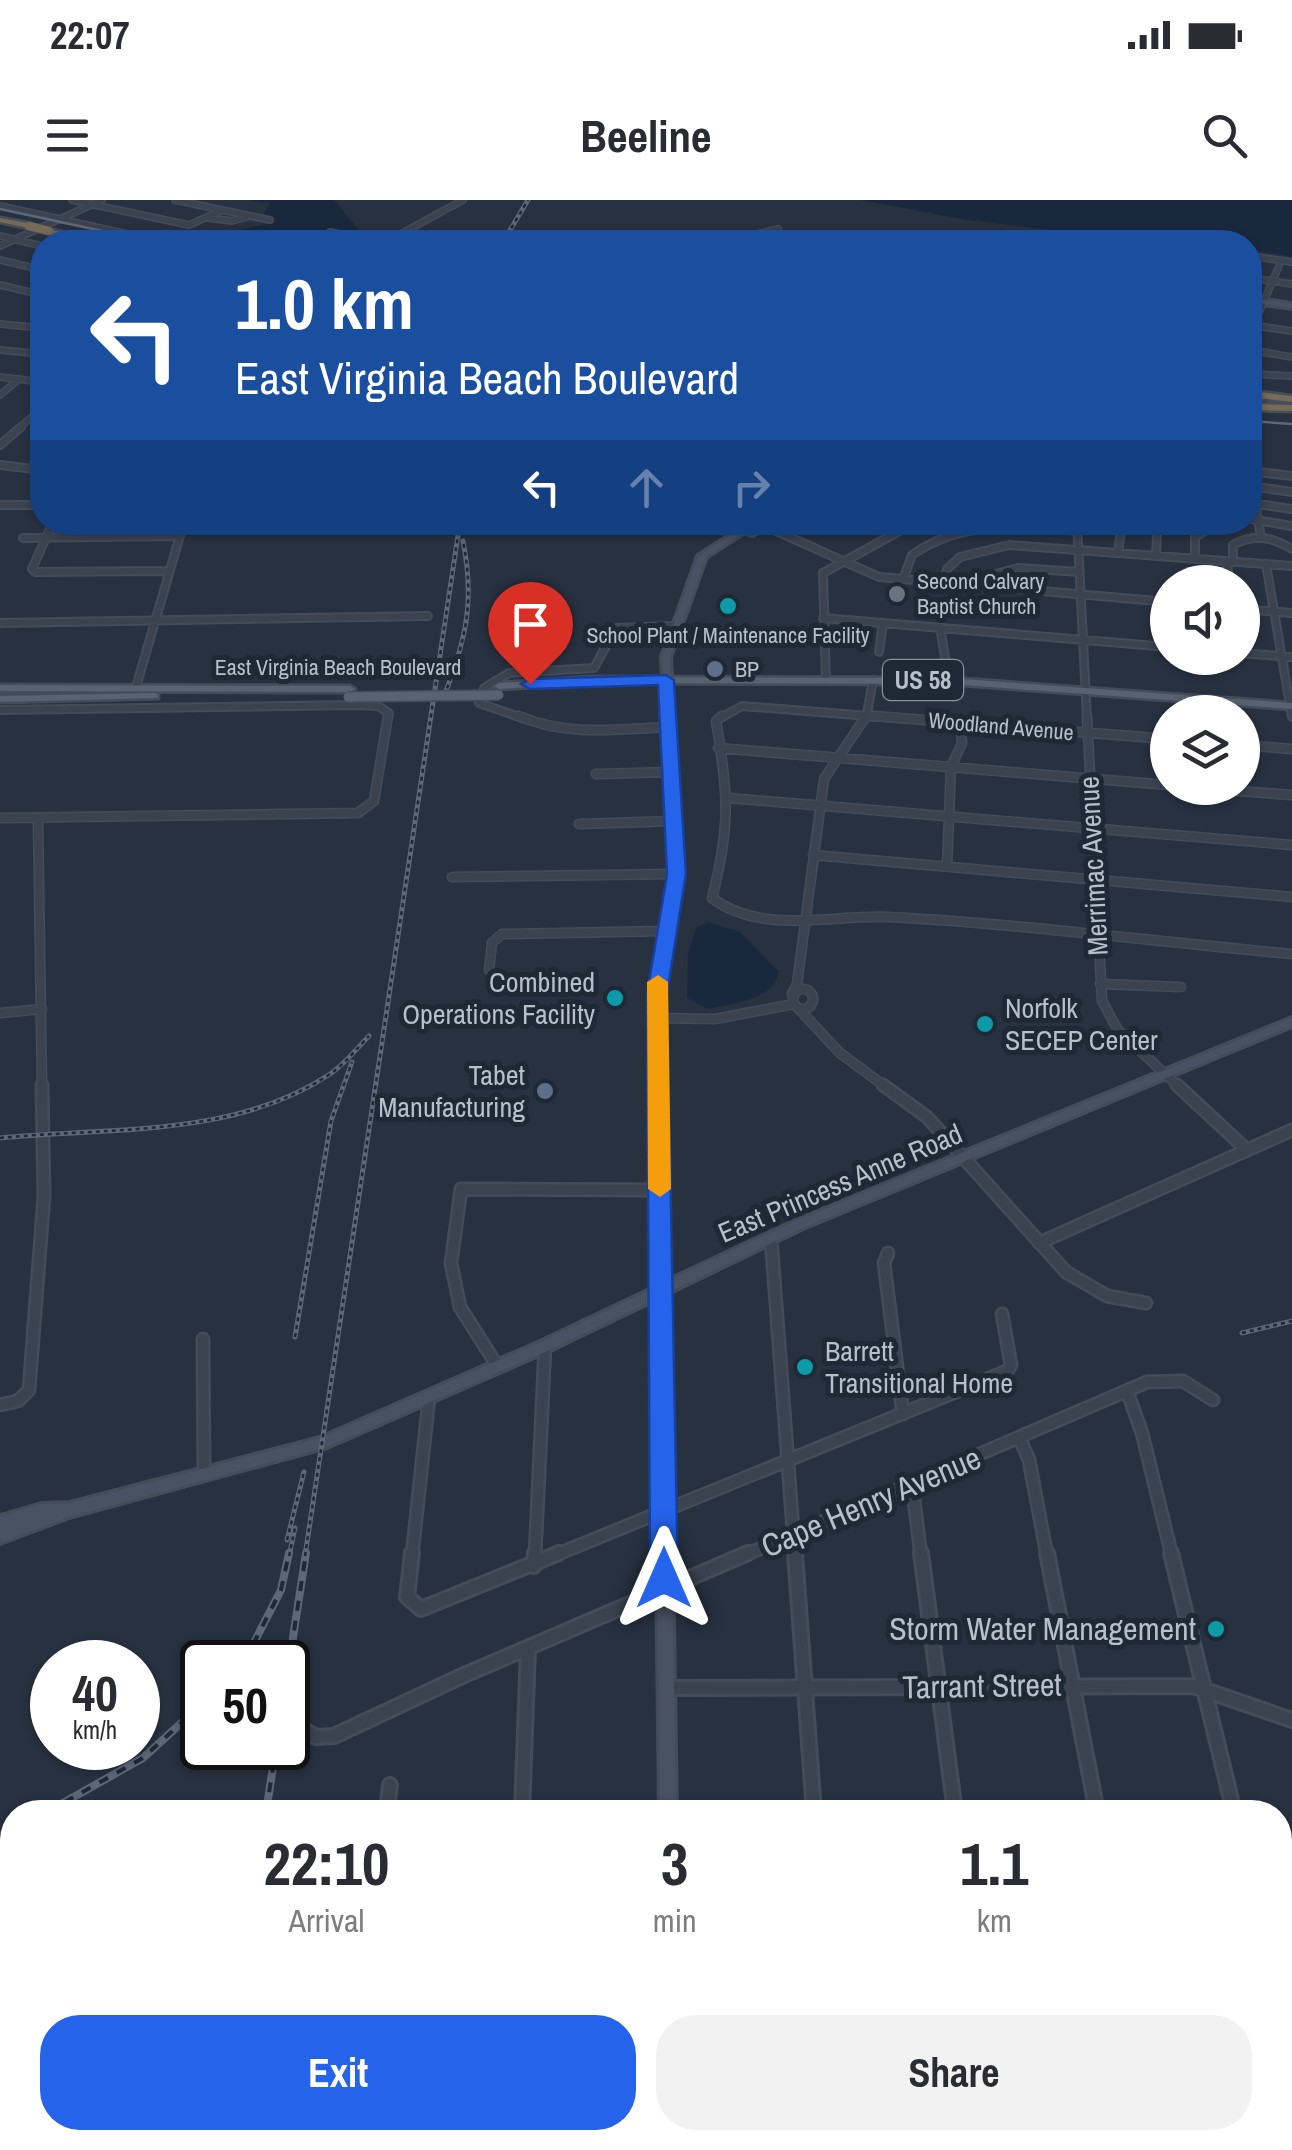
<!DOCTYPE html>
<style>
body{margin:0;font-family:"Archivo Narrow",sans-serif;background:#f2f2f3;color:#2b2b33;height:100vh;display:flex;flex-direction:column;font-size:38px;white-space:nowrap}
*{box-sizing:border-box;margin:0}
p{font-size:32px;color:#7c7c81}
.icon{flex:none;width:55px;height:55px;fill:none;stroke:currentColor;stroke-width:2;stroke-linecap:round;stroke-linejoin:round}
.map{position:relative;flex:1;overflow:hidden}
.drawer{position:absolute;left:0px;top:1600px;width:1292px;height:350px;display:flex;flex-direction:column;background:#fff;border-radius:40px 40px 0 0;box-shadow:0 2px 8px #0004}
.drawer>*{flex:none}
.guide{position:absolute;left:30px;top:30px;width:1232px;height:305px;border-radius:40px;box-shadow:0 2px 8px #0004;background:#1a4fa0;color:#fff;overflow:hidden}
.buttons{position:absolute;left:1150px;top:365px;display:grid;gap:20px}
.buttons a{display:grid;place-items:center;width:110px;height:110px;border-radius:50%;background:#fff;box-shadow:0 2px 8px #0004;font-size:50px}
.speed{position:absolute;left:30px;top:1440px;display:flex;gap:20px;font-size:50px;font-weight:700;text-align:center}
.speed>*{display:grid;place-content:center;width:130px;height:130px;border-radius:50%;background:#fff;box-shadow:0 2px 8px #0004;line-height:1}
.speed small{font-size:25px;font-weight:400}
.speed .limit{border:5px solid #111;border-radius:15px;background:#fff;color:#111}
.pin{position:absolute;display:grid;place-items:center;width:85px;height:85px;color:#fff;margin:-102px -42px;border-radius:50% 50% 50% 0;rotate:-45deg;box-shadow:0 0 10px #0007}
.pin .icon{rotate:45deg}
.me{position:absolute;width:110px;margin:-55px;rotate:0deg;stroke-linejoin:round;filter:drop-shadow(0 0 8px #0008)}
.turn{display:flex;align-items:center;gap:35px;height:210px;padding:0 40px;font-size:45px}
.turn .icon{width:130px;height:130px;stroke-width:2.5}
.turn b{display:block;font-size:70px;line-height:85px}
.lanes{display:flex;align-items:center;height:95px;padding:0 40px;background:#0003;justify-content:center;gap:50px;direction:ltr}
.lanes .off{opacity:.35}
.eta{display:flex;justify-content:space-evenly;align-items:center;height:170px;text-align:center}
.eta b{font-size:60px;font-weight:800;line-height:70px}
.primary-button{display:flex;gap:20px;margin-top:auto;padding:20px 40px}
.primary-button a{flex:1;height:115px;border-radius:40px;background:#2563eb;color:#fff;font-size:40px;font-weight:800;line-height:115px;text-align:center}
.primary-button a+a{background:#f2f2f3;color:#2b2b33}
.status{display:flex;justify-content:space-between;align-items:center;height:70px;padding:0 50px;background:#fff;direction:ltr}
.status svg{height:28px;fill:currentColor}
header{display:flex;justify-content:space-between;align-items:center;height:130px;padding:0 40px;background:#fff;font-size:45px;font-weight:800}
.map>svg:first-child{display:block}
</style>
<div class="status"><b>22:07</b><svg viewBox="0 0 49 12"><path d="M0 12V9h3v3zM5 12V6h3v6zM10 12V3h3v9zM15 12V0h3v12zM26 1h20v11H26zM47 4h2v5h-2z"/></svg></div>
<header><svg class="icon" aria-label="menu" viewBox="0 0 24 24"><path d="M4 6h16M4 12h16M4 18h16"/></svg>Beeline<svg class="icon" aria-label="search" viewBox="0 0 24 24"><circle cx="10" cy="10" r="6"/><path d="M15 15l6 6"/></svg></header>
<div class="map">
<svg width="1292" height="1950" viewBox="0 0 1292 1950">
<rect width="100%" height="100%" fill="#273140"/>
<path fill="#1a283e" d="M 249,0 L 334,0 L 359,30 L 327,30 L 307,42 L 191,41 L 276,22 L 264,14 L 270,3 Z
M 861,0 L 1292,0 L 1292,57 L 1250,49 L 1250,42 L 1113,42 L 1062,31 L 967,20 Z
M 708,722 L 740,732 L 778,771 C 778,799 730,804 708,809 L 687,798 L 688,754 L 696,728 Z
M 938,1938 L 1112,1938 L 1115,1950 L 931,1950 Z"/>
<g fill="none" stroke-linecap="round" stroke-linejoin="round">
<g stroke="#444c59" stroke-width="8">
<path id="street-far4" d="M 72,0 L 189,25 L 223,10
M 175,0 L 270,20
M 0,6 L 123,33
M 208,18 L 232,21 L 247,17
M 330,32 L 381,42
M 0,36 L 42,46
M 386,42 L 463,0
M 725,42 L 778,29
M 950,42 L 965,38 L 999,42
M 0,46 L 102,0
M 1250,56 L 1292,62
M 0,60 L 42,70
M 1250,78 L 1292,84
M 0,85 L 42,95
M 0,124 L 42,128
M 1250,125 L 1292,131
M 1250,134 L 1281,61
M 0,150 L 42,154
M 1250,150 L 1292,157
M 1250,174 L 1292,176
M 0,177 L 42,182
M 0,195 L 19,179
M 18,229 L 42,208"/>
</g>
<g stroke="#444c59" stroke-width="10">
<path id="street-far3" d="M 0,245 L 21,227
M 0,265 L 42,270
M 1250,271 L 1292,276
M 1250,274 L 1261,337
M 1250,286 L 1292,292
M 1250,303 L 1292,309
M 0,305 L 42,305
M 1250,319 L 1292,326
M 53,322 L 32,369 L 35,372 L 168,371
M 349,322 L 409,329
M 756,322 L 879,377 L 1168,402
M 1077,322 L 1087,519
M 23,338 L 179,336
M 1118,353 L 1122,322
M 1156,356 L 1157,334 L 1164,322
M 1195,359 L 1195,337 L 1219,322
M 1266,364 L 1292,517
M 903,380 L 912,355 C 963,319 1020,326 1080,331
M 1230,382 L 1227,364 L 1233,360 L 1233,345 C 1254,333 1272,337 1292,349
M 943,384 L 947,369 L 960,357 L 1009,345 L 1292,366
M 992,388 L 996,374 L 1018,368 L 1080,372
M 1242,409 L 1292,413
M 823,418 L 1168,447
M 0,423 L 428,416
M 940,427 L 949,481
M 879,452 L 883,423
M 1242,453 L 1292,457
M 826,481 L 823,373 L 916,322
M 136,487 L 184,322
M 0,510 L 357,505 L 378,506 L 389,513 L 388,519
M 525,519 L 479,503 L 484,488 L 509,473 L 594,468 L 616,428 L 676,426
M 719,519 L 742,506 L 906,519
M 866,519 L 873,480"/>
</g>
<g stroke="#444c59" stroke-width="11">
<path id="street-far2" d="M 519,516 C 566,537 621,529 670,527
M 722,516 L 716,521 C 728,595 731,624 712,698 C 763,736 832,714 890,717 C 1024,724 1158,742 1292,754
M 874,516 L 1168,539
M 1087,516 L 1102,801 L 1118,830 L 1179,887
M 1242,545 L 1292,549
M 718,548 L 1168,585
M 596,574 L 672,572
M 1198,588 L 1292,595
M 728,598 L 1292,645
M 0,618 L 358,613 L 374,601 L 388,516
M 38,618 L 42,887
M 579,624 L 675,621
M 813,655 L 1292,697
M 947,666 L 951,567 L 962,543 L 960,523
M 452,677 L 677,674
M 489,770 L 492,743 L 502,734 L 666,731
M 1100,784 L 1181,787
M793 799a10 10 0 1 1 20 0a10 10 0 1 1-20 0Z
M 792,794 L 797,784 L 824,579 L 866,516
M 796,806 L 840,853 L 886,887
M 0,813 L 42,809
M 657,818 L 715,819 L 794,804"/>
</g>
<g stroke="#444c59" stroke-width="15">
<path id="street-far1" d="M 883,885 L 927,917 L 1066,1072 L 1107,1096 L 1146,1103
M 1177,885 L 1247,950
M 771,1038 L 795,1356
M 1039,1043 L 1292,930
M 888,1053 L 884,1063 L 903,1214
M 203,1139 L 204,1275
M 498,1167 L 460,1107 L 451,1063 L 461,989 L 660,990
M 1127,1191 L 1142,1233 L 1172,1356
M 0,1205 L 18,1201 L 29,1190 L 44,996 L 42,885
M 1020,1239 L 1029,1260 L 1047,1356
M 912,1284 L 921,1356
M 412,1356 L 429,1198
M 535,1356 L 545,1146
M 553,1356 L 1007,1171 L 1011,1165 L 1002,1114
M 743,1356 L 1147,1182 L 1183,1181 L 1213,1200"/>
</g>
<g stroke="#444c59" stroke-width="18">
<path id="street" d="M 412,1353 L 407,1397 L 421,1409 L 559,1353
M 795,1353 L 814,1612
M 921,1353 L 955,1612
M 1047,1353 L 1097,1612
M 1171,1353 L 1234,1612
M 534,1366 L 535,1353
M 666,1488 L 1193,1486 L 1292,1520
M 306,1531 L 316,1537 L 334,1536 L 462,1476 L 748,1353
M 387,1612 L 390,1585
M 522,1612 L 528,1450
M 1280,1795 L 1292,1795
M 1156,1938 L 1158,1950
M 351,1950 L 353,1938
M 507,1950 L 508,1938"/>
</g>
<g stroke="#444c59" stroke-width="6">
<path id="secondary" d="M 1250,98 L 1292,104 L 1292,108 L 1250,102 Z
M 750,322 L 760,322 L 706,357 L 670,457 L 682,674 L 663,794 L 667,1081 L 793,1022 L 1292,818 L 1292,826 L 803,1028 L 668,1093 L 676,1612 L 660,1612 L 654,1100 L 550,1150 L 327,1247 L 69,1317 L 0,1343 L 0,1316 L 42,1304 L 70,1303 L 320,1238 L 540,1142 L 654,1088 L 651,794 L 672,674 L 662,457 L 698,356 Z
M 765,322 L 776,322 L 753,335 L 746,333 Z
M 662,1938 L 681,1938 L 683,1950 L 663,1950 Z"/>
</g>
<g stroke="#444c59" stroke-width="5">
<path id="primary" d="M 592,477 L 949,478 L 1292,503 L 1292,509 L 949,484 L 592,483 L 499,489 L 494,486 L 499,483 Z
M 0,485 L 350,486 L 355,489 L 350,492 L 0,491 Z
M 154,493 L 158,494 L 158,498 L 0,502 L 0,496 Z"/>
</g>
<g stroke="#464e5a" stroke-width="5">
<path id="highway" d="M 0,18 L 32,24 L 33,26 L 29,28 L 0,22 Z
M 46,29 L 102,40 L 106,42 L 94,42 L 49,33 Z
M 1250,191 L 1292,196 L 1292,202 L 1250,197 Z
M 1250,204 L 1292,205 L 1292,211 L 1250,210 Z"/>
</g>
<use href="#street-far4" stroke="#3b4350" stroke-width="5"/>
<use href="#street-far3" stroke="#3b4350" stroke-width="6"/>
<use href="#street-far2" stroke="#3b4350" stroke-width="8"/>
<use href="#street-far1" stroke="#3b4350" stroke-width="10"/>
<use href="#street" stroke="#3b4350" stroke-width="12"/>
<use href="#secondary" fill="#495263" fill-rule="evenodd"/>
<use href="#primary" fill="#596270" fill-rule="evenodd"/>
<use href="#highway" fill="#766a58" fill-rule="evenodd"/>
<path stroke="#5d6777" stroke-width="2.5" d="M 0,9 L 154,42
M 1250,221 L 1292,224"/>
<g stroke="#5d6777" stroke-width="5">
<path id="rail-far1" d="M 503,42 L 528,0
M 444,496 C 466,440 475,401 463,341
M 0,938 C 110,927 234,938 330,874 C 345,864 357,848 369,836
M 1242,1133 L 1292,1121
M 295,1137 L 331,921 L 352,862
M 287,1340 L 304,1272
M 289,1356 L 295,1328
M 305,1356 L 460,322"/>
</g>
<g stroke="#5d6777" stroke-width="8">
<path id="rail" d="M 244,1462 L 281,1390 L 289,1353
M 288,1470 L 306,1353
M 47,1612 L 143,1558 L 202,1504
M 266,1612 L 276,1548
M 0,1642 L 12,1636
M 207,1950 L 209,1938"/>
</g>
<use href="#rail-far1" stroke="#1f2835" stroke-width="2.5" stroke-dasharray="4" stroke-linecap="butt"/>
<use href="#rail" stroke="#1f2835" stroke-width="4" stroke-dasharray="10" stroke-linecap="butt"/>
<g stroke="#444c59" stroke-width="12" stroke-linecap="butt">
<path id="primary-bridge" d="M 348,497 L 499,495"/>
</g>
<g stroke="#464e5a" stroke-width="10" stroke-linecap="butt">
<path id="highway-bridge" d="M 29,26 L 49,31"/>
</g>
<use href="#primary-bridge" stroke="#596270" stroke-width="9"/>
<use href="#highway-bridge" stroke="#766a58" stroke-width="8"/>
</g>
<path fill="#2563eb" stroke="#184099" stroke-width="2.5" d="M 666,475 L 674,480 L 686,674 L 667,794 L 678,1378 L 674,1387 L 664,1391 L 654,1387 L 650,1378 L 647,794 L 667,674 L 658,485 L 530,489 L 521,484 L 530,479 Z"/>
<path fill="#f59e0b" d="M 658,775 L 668,782 L 671,989 L 660,997 L 648,989 L 647,782 Z"/>
<circle fill="#6b7280" stroke="#1f2835" stroke-width="4" cx="897" cy="394" r="10"/>
<g fill="#0f9aa8" stroke="#1f2835" stroke-width="4">
<circle cx="728" cy="406" r="10"/>
<circle cx="615" cy="798" r="10"/>
<circle cx="985" cy="824" r="10"/>
<circle cx="805" cy="1167" r="10"/>
<circle cx="1216" cy="1429" r="10"/>
</g>
<g fill="#5c6f8a" stroke="#1f2835" stroke-width="4">
<circle cx="715" cy="469" r="10"/>
<circle cx="545" cy="891" r="10"/>
</g>
<g text-anchor="middle" stroke-width="10" stroke-linejoin="round" paint-order="stroke">
<g font-size="22" fill="#b7bfca" stroke="#1f2835" text-anchor="start">
<text x="917" y="389">Second Calvary<tspan x="917" dy="25">Baptist Church</tspan></text>
<text x="728" y="443" text-anchor="middle">School Plant / Maintenance Facility</text>
<text x="735" y="477">BP</text>
</g>
<g font-size="22" fill="#b7bfca" stroke="#1f2835">
<text x="338" y="475">East Virginia Beach Boulevard</text>
<text transform="translate(1001 526) rotate(5)" y="8">Woodland Avenue</text>
</g>
<rect fill="#1f2835" stroke="#89929d" stroke-width="2.5" x="883" y="460" width="80" height="40" rx="8"/>
<g font-size="25" font-weight="bold" fill="#b7bfca">
<text x="923" y="489">US 58</text>
</g>
<g font-size="28" fill="#b7bfca" stroke="#1f2835">
<text transform="translate(1093 666) rotate(-93)" y="10">Merrimac Avenue</text>
<text transform="translate(840 983) rotate(-23)" y="10">East Princess Anne Road</text>
</g>
<g font-size="28" fill="#b7bfca" stroke="#1f2835" text-anchor="end">
<text x="595" y="792">Combined<tspan x="595" dy="32">Operations Facility</tspan></text>
<text x="1005" y="818" text-anchor="start">Norfolk<tspan x="1005" dy="32">SECEP Center</tspan></text>
<text x="525" y="885">Tabet<tspan x="525" dy="32">Manufacturing</tspan></text>
<text x="825" y="1161" text-anchor="start">Barrett<tspan x="825" dy="32">Transitional Home</tspan></text>
</g>
<g font-size="32" fill="#b7bfca" stroke="#1f2835">
<text transform="translate(871 1302) rotate(-23)" y="11">Cape Henry Avenue</text>
<text transform="translate(982 1486) rotate(-1)" y="11">Tarrant Street</text>
</g>
<g font-size="32" fill="#b7bfca" stroke="#1f2835" text-anchor="end">
<text x="1196" y="1440">Storm Water Management</text>
</g>
</g>
</svg>
<div class="buttons">
<a><svg class="icon" aria-label="sound" viewBox="0 0 24 24"><path d="M4 9h4l5-4v14l-5-4H4zM17 9q2 3 0 6"/></svg></a>
<a><svg class="icon" aria-label="layers" viewBox="0 0 24 24"><path d="M12 4l9 5-9 5-9-5zM3 14l9 5 9-5"/></svg></a>
</div>
<div class="speed"><div>40<small>km/h</small></div><div class="limit">50</div></div>
<div class="pin" style="left:530px;top:484px;background:#d93025"><svg class="icon" aria-label="arrive" viewBox="0 0 24 24"><path d="M6 21V4h12l-3 4 3 4H6"/></svg></div>
<svg class="me" style="left:664px;top:1378px" viewBox="-20 -20 40 40"><path d="M0-17L14 15 0 8-14 15z" fill="#2563eb" stroke="#fff" stroke-width="4"/></svg>
<div class="guide">
<div class="turn"><svg class="icon" aria-label="left" viewBox="0 0 24 24"><path d="M17 20v-9H6M10 6l-5 5 5 5"/></svg><div><b>1.0 km</b>East Virginia Beach Boulevard</div></div>
<div class="lanes"><svg class="icon" aria-label="left" viewBox="0 0 24 24"><path d="M17 20v-9H6M10 6l-5 5 5 5"/></svg><svg class="icon off" aria-label="ahead" viewBox="0 0 24 24"><path d="M12 20V5M6 11l6-6 6 6"/></svg><svg class="icon off" aria-label="right" viewBox="0 0 24 24"><path d="M7 20v-9h11M14 6l5 5-5 5"/></svg></div>
</div>
<section class="drawer">
<div class="eta">
<div><b>22:10</b><p>Arrival</p></div>
<div><b>3</b><p>min</p></div>
<div><b>1.1</b><p>km</p></div>
</div>
<div class="primary-button"><a>Exit</a><a>Share</a></div>
</section>
</div>
